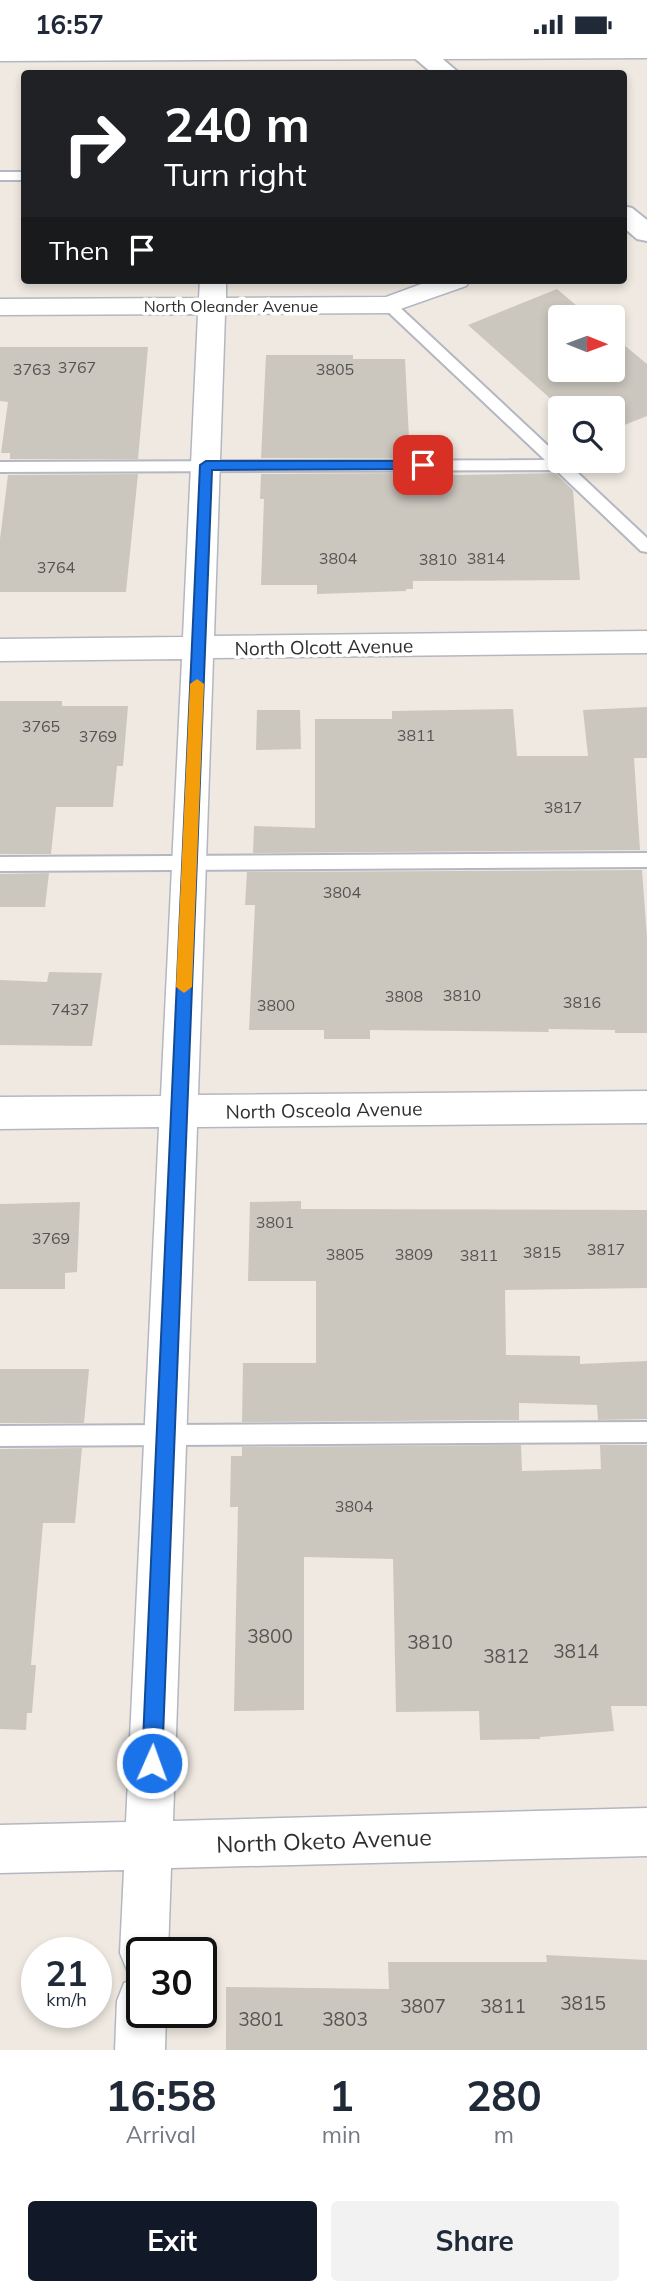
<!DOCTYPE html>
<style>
body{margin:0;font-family:Mulish,sans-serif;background:#f2f2f3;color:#1f2937;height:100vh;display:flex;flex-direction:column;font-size:26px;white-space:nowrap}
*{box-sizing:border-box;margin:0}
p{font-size:23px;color:#747a83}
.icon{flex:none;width:38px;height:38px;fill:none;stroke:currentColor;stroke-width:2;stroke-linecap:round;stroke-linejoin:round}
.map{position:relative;height:2001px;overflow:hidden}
.panel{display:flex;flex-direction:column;background:#fff;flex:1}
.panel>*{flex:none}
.top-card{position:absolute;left:21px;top:21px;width:606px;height:214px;border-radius:7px;box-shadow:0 4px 10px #0003;background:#202124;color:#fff;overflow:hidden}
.needle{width:46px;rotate:91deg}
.fabs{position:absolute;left:548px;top:256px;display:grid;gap:14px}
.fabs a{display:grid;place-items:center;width:77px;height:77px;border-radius:7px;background:#fff;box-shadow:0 4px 10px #0003;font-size:35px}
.speed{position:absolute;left:21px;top:1888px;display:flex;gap:14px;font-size:35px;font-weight:700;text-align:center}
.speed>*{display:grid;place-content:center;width:91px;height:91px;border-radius:50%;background:#fff;box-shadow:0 4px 10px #0003;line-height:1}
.speed small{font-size:18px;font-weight:400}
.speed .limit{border:4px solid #111;border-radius:10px;background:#fff;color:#111}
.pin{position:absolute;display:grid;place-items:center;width:60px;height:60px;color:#fff;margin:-30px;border-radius:14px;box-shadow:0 4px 10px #0006}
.me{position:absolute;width:77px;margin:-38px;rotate:2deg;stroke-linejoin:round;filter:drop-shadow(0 0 5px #0008)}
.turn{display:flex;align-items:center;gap:24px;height:147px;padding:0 28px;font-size:32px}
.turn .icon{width:91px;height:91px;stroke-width:2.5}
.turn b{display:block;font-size:49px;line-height:60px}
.then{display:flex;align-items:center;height:66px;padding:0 28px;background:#0003;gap:14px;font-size:26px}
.eta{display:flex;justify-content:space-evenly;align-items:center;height:119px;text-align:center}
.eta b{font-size:42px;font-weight:700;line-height:49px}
.primary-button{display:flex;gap:14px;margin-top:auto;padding:14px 28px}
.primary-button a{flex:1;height:80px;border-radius:7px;background:#111827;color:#fff;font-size:28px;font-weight:700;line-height:80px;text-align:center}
.primary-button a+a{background:#f2f2f3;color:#1f2937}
.status{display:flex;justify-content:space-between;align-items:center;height:49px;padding:0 35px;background:#fff;direction:ltr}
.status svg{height:19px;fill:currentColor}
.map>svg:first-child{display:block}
</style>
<div class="status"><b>16:57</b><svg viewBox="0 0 49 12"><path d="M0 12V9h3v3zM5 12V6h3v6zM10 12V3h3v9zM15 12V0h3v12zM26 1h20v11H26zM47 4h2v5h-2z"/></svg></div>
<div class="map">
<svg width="647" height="2001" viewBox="0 0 647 2001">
<rect width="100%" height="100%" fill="#efe9e1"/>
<path fill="#cbc7bf" d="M 557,240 L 590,268 L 560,268 L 560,320 L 612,320 L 612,286 L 647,315 L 647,367 L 612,381 L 612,359 L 561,359 L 468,276 Z
M 0,298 L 148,298 L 138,410 L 10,410 L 10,404 L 1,404 L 8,353 L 0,352 Z
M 266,306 L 353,306 L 353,310 L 405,310 L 410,409 L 261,409 Z
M 411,424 L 411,427 L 555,424 L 573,441 L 580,531 L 413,532 L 413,540 L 406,540 L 406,542 L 317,545 L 317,536 L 261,536 L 264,450 L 260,450 L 261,425 Z
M 138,425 L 126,543 L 0,543 L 0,490 L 8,426 Z
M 0,652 L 62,652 L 62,657 L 128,657 L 123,717 L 117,717 L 113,758 L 56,758 L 51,805 L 0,805 Z
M 647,658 L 647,709 L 634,709 L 640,801 L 253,804 L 254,777 L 315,779 L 315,670 L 392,670 L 392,662 L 513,660 L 517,707 L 588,707 L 583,661 Z
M 257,661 L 300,661 L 301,700 L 256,701 Z
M 642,821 L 647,889 L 647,984 L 615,984 L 615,981 L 548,980 L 549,983 L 370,981 L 370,990 L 324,990 L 324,981 L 249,981 L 255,856 L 245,856 L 247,823 Z
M 49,824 L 45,858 L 0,858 L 0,825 Z
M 49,923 L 102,924 L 92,997 L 0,996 L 0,931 L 47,933 Z
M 301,1152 L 301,1160 L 647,1161 L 647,1239 L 505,1241 L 506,1306 L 580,1307 L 580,1315 L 647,1312 L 647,1370 L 598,1371 L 597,1356 L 519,1354 L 519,1371 L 242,1373 L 243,1314 L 316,1314 L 316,1232 L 248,1232 L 250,1153 Z
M 80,1153 L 77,1223 L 65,1224 L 65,1240 L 0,1240 L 0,1155 Z
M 0,1320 L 89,1320 L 84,1374 L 0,1374 Z
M 521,1396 L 522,1422 L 601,1420 L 600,1396 L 647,1396 L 647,1657 L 611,1657 L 614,1682 L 540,1688 L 540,1690 L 480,1691 L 479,1662 L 396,1663 L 393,1510 L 304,1508 L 304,1661 L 234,1662 L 238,1458 L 230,1458 L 231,1407 L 242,1407 L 242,1398 Z
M 82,1399 L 75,1474 L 43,1474 L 31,1616 L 36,1616 L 32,1664 L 27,1664 L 26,1681 L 0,1680 L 0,1400 Z
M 546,1906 L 647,1911 L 647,2001 L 226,2001 L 226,1938 L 389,1940 L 388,1913 L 547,1913 Z"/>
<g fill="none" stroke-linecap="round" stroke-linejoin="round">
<g stroke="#b4b7c1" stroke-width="4">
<path id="lane" d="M 0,123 L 24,123 L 24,131 L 0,131 Z
M 389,252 L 394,253 L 560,408 L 560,411 L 564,411 L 647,489 L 647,503 L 641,502 L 556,421 L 0,423 L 0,413 L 545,411 L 384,259 L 384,253 Z
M 647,804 L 647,818 L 0,822 L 0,808 Z
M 647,1373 L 647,1393 L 0,1397 L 0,1377 Z"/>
</g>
<g stroke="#b4b7c1" stroke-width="3">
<path id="street" d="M 0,0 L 647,0 L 647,9 L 0,12 Z
M 200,231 L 226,231 L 226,249 L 386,248 L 432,231 L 470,231 L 466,237 L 389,264 L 225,265 L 214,587 L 647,582 L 647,604 L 213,609 L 198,1046 L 647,1042 L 647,1074 L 197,1078 L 173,1772 L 647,1759 L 647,1807 L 171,1819 L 168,1904 L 142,1904 L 142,1964 L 166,1964 L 165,2001 L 115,2001 L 117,1952 L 124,1934 L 141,1927 L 127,1921 L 120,1904 L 124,1821 L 0,1824 L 0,1776 L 126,1773 L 159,1078 L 0,1080 L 0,1048 L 161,1047 L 182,610 L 0,612 L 0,590 L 183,588 L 198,265 L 0,266 L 0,250 L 199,249 Z"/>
</g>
<g stroke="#b4b7c1" stroke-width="4">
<path id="secondary" d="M 404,0 L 431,0 L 459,24 L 432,24 Z
M 623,157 L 632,159 L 647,171 L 647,192 L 637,190 L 623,178 Z"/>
</g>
<use href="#lane" fill="#fff" fill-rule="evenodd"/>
<use href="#street" fill="#fff" fill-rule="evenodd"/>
<use href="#secondary" fill="#fff" fill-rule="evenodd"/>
</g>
<path fill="#1a73e8" stroke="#114b97" stroke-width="2" d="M 206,412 L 423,412 L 430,416 L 423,420 L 212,421 L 162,1714 L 159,1721 L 152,1724 L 145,1721 L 142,1714 L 200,416 Z"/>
<path fill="#f59e0b" d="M 197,630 L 204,635 L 192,938 L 184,944 L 176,938 L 190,635 Z"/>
<g text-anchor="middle" stroke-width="7" stroke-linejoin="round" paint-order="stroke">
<g font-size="16" fill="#2e2e2e" stroke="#fff">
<text x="231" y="263">North Oleander Avenue</text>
</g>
<g font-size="16" fill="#555452">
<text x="77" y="324">3767</text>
<text x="32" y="326">3763</text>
<text x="335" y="326">3805</text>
<text x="338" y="515">3804</text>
<text x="486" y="515">3814</text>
<text x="438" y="516">3810</text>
<text x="56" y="524">3764</text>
<text x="41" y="683">3765</text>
<text x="416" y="692">3811</text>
<text x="98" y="693">3769</text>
<text x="563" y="764">3817</text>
<text x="342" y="849">3804</text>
<text x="462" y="952">3810</text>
<text x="404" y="953">3808</text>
<text x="582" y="959">3816</text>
<text x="276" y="962">3800</text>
<text x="70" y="966">7437</text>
<text x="275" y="1179">3801</text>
<text x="51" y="1195">3769</text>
<text x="606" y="1206">3817</text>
<text x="542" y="1209">3815</text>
<text x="345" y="1211">3805</text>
<text x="414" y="1211">3809</text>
<text x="479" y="1212">3811</text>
<text x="354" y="1463">3804</text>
</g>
<g font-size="19" fill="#2e2e2e" stroke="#fff">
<text transform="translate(324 598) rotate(-1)" y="7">North Olcott Avenue</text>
<text transform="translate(324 1061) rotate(-1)" y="7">North Osceola Avenue</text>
</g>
<g font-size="19" fill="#555452">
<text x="270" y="1594">3800</text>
<text x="430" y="1600">3810</text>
<text x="576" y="1609">3814</text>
<text x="506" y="1614">3812</text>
<text x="583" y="1961">3815</text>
<text x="423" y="1964">3807</text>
<text x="503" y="1964">3811</text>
<text x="261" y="1977">3801</text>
<text x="345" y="1977">3803</text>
</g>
<g font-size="23" fill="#2e2e2e" stroke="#fff">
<text transform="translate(324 1792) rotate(-2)" y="8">North Oketo Avenue</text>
</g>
</g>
</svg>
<div class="fabs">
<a><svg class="needle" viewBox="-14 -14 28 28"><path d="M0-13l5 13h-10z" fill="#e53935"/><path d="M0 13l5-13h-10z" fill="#747a83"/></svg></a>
<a><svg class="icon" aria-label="search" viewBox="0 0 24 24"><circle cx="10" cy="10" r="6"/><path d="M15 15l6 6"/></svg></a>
</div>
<div class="speed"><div>21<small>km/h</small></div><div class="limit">30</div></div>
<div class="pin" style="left:423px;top:416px;background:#d93025"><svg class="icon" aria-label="arrive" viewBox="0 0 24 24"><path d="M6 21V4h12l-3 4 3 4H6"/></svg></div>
<svg class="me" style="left:152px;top:1714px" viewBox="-20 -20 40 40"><circle r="17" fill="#1a73e8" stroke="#fff" stroke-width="3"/><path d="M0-11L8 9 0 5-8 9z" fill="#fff"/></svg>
<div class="top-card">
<div class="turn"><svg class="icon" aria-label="right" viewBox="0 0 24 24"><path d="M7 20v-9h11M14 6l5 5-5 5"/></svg><div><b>240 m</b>Turn right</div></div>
<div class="then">Then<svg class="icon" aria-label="arrive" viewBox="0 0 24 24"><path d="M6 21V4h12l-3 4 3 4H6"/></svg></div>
</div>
</div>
<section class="panel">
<div class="eta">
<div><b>16:58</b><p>Arrival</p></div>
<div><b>1</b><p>min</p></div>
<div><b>280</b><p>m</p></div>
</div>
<div class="primary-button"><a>Exit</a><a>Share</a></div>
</section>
